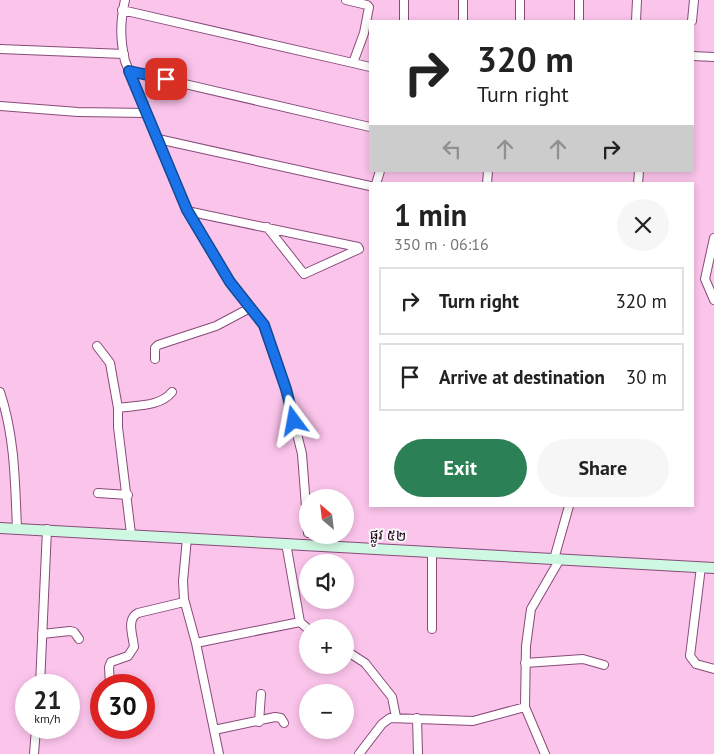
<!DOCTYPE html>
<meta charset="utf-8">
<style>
body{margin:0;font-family:"PT Sans","Noto Sans Khmer",sans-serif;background:#f6f6f6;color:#222;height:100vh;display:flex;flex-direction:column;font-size:19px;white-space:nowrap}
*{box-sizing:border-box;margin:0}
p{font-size:16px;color:#767676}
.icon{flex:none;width:28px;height:28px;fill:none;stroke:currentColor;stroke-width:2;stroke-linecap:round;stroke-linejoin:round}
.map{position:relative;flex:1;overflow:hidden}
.panel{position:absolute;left:369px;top:182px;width:325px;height:325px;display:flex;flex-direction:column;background:#fff;border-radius:0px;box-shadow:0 2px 8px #0003}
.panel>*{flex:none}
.banner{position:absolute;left:369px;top:20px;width:325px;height:152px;border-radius:0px;box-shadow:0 2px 8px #0003;background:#fff;color:#222;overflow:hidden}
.needle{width:32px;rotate:332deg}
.controls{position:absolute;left:299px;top:489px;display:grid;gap:10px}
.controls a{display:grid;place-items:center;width:55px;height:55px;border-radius:50%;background:#fff;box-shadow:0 2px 8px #0003;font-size:25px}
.speed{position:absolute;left:15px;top:674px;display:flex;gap:10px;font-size:25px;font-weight:700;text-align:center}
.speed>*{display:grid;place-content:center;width:65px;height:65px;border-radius:50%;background:#fff;box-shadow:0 2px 8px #0003;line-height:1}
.speed small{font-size:12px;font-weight:400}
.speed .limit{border:8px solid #d22;background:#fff;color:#111}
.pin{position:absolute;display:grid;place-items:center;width:42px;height:42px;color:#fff;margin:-21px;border-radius:10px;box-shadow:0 2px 8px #0006}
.me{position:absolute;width:55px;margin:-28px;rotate:347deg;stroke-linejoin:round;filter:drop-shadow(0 0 4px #0008)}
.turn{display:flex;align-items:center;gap:18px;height:105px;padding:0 25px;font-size:22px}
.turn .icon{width:65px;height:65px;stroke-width:2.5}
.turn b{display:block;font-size:35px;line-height:42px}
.lanes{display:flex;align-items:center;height:48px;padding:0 25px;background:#0003;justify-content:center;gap:25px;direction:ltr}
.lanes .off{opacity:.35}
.round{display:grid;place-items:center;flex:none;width:52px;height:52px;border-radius:26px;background:#f6f6f6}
.head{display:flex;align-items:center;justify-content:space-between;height:85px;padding:0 25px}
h1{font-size:30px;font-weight:600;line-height:38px}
.cta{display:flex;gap:10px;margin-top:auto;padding:10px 25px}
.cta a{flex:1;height:58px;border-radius:30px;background:#2b8155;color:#fff;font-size:20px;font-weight:600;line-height:58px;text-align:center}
.cta a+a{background:#f6f6f6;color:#222}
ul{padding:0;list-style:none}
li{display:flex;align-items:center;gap:15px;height:68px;margin:0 10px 8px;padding:0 15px;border:2px solid #e0e0e0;border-radius:0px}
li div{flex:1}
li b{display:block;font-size:19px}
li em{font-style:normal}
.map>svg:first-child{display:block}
</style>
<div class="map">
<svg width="714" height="754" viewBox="0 0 714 754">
<rect width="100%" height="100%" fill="#fbc4eb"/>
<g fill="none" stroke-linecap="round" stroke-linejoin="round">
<g stroke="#884b79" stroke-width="10">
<path id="street" d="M 125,0 C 120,22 120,39 125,61 L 187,211 L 230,282 L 263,325 L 286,389 L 302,454 L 308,533
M 404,0 L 404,21
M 463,0 L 463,21
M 520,0 L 520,21
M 579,0 L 579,21
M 122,10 L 353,63 L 364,33 L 369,7 L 367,5 L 346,0
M 636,21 L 637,0
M 692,21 L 694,0
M 0,49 L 124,54
M 692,56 L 714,57
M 353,63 L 370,67
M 129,71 L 370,127
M 0,106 L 78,112 L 146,113
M 158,139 L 370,186
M 376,184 L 380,171
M 487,184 L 488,171
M 638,184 L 639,171
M 187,211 L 358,247 L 359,249 L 304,274 L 267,227
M 714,238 L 705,279 L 714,300
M 97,346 L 110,363 L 118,408 L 118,427 L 131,534
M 155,359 L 155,348 L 158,345 L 216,326 L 250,308
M 0,392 C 15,437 15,482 17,529
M 118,408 C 136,405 160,407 172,392
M 98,493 L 128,495
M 187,538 L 183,581 L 184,599 L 196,643 L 219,754
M 286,543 L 300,622 L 308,629
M 432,552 L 432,629
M 554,559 L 569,506
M 701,567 L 690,656 L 696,664 L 714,669
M 42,634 L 70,631 L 74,632 L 79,639
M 196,643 L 300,622
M 345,650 L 365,663 L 392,697 L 396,717
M 525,663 L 583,659 L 604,665
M 40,685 L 47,529
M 110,685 L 109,667 L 111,662 L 128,656 L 134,647 C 133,635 126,619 138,613 L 184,602
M 417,718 L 418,754
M 259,722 L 261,694
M 214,730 L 275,717 L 281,718 L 284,723
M 34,754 L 36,728
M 359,754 L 382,724 L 390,718 L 473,721 L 525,707
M 545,754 L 525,707 L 526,646 L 531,609 L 560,559"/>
</g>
<g stroke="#884b79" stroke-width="12">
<path id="secondary" d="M 0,528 L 714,568"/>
</g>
<use href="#street" stroke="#fff" stroke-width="8"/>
<use href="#secondary" stroke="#cff8e2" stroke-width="10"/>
</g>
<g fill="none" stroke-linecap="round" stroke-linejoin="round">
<g stroke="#114b97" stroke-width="12">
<path id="route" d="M 166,79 L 129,71 L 187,210 L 230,282 L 264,325 L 286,389 L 294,421"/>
</g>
<use href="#route" stroke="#1a73e8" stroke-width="9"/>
</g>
<g text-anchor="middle" stroke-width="4" stroke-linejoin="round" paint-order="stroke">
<g font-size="14" fill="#1c0517" stroke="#fdf6fb">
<text transform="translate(388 535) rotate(3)" y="5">ផ្លូវ ៥២</text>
</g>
</g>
</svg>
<div class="controls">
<a><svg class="needle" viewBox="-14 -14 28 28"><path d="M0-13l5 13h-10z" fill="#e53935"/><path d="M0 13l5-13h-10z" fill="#767676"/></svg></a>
<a><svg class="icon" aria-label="sound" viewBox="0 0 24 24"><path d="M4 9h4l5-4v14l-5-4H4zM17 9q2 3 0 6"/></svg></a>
<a>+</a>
<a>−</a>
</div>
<div class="speed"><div>21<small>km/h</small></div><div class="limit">30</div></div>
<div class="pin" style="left:166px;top:79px;background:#d93025"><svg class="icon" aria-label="arrive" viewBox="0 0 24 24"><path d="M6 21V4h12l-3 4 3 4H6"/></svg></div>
<svg class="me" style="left:294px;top:421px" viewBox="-20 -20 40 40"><path d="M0-17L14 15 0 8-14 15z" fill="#1a73e8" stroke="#fff" stroke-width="4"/></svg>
<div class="banner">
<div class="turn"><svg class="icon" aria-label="right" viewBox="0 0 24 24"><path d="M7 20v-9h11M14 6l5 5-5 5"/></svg><div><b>320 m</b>Turn right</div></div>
<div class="lanes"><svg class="icon off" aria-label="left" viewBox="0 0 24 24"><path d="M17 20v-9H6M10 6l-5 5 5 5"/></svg><svg class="icon off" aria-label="ahead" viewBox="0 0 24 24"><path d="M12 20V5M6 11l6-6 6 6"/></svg><svg class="icon off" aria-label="ahead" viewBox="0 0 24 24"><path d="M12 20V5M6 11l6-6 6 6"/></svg><svg class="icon" aria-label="right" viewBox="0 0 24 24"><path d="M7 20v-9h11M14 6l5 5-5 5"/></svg></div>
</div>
<section class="panel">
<div class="head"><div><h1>1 min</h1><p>350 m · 06:16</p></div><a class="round"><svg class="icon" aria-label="close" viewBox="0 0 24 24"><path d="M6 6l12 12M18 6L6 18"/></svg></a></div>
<ul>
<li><svg class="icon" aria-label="right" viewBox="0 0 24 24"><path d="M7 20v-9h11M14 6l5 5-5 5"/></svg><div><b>Turn right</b></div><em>320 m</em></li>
<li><svg class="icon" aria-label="arrive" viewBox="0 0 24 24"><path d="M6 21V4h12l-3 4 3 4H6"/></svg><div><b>Arrive at destination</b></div><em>30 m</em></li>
</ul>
<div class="cta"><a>Exit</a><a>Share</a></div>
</section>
</div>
